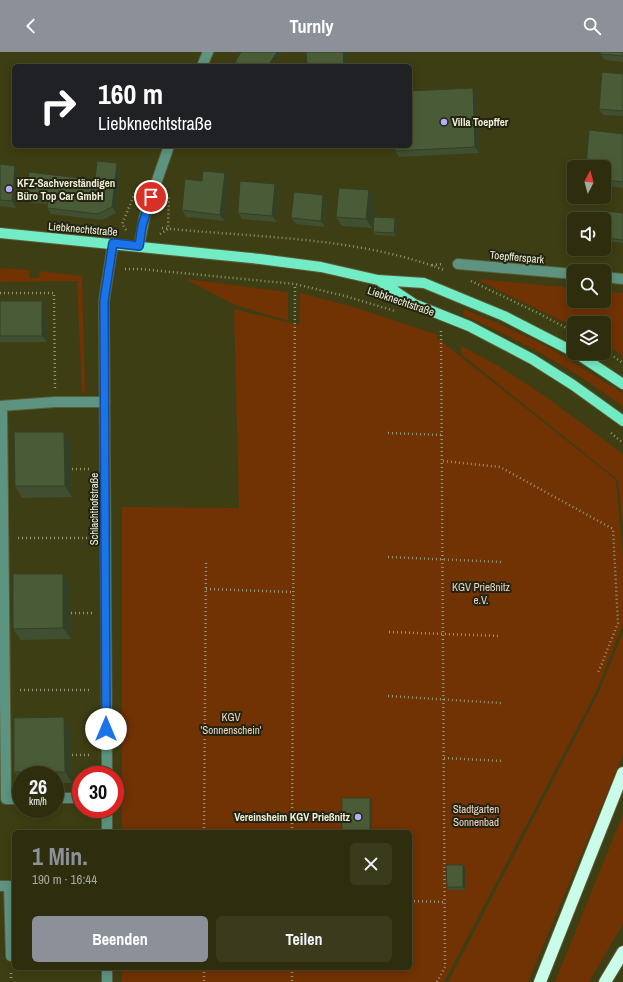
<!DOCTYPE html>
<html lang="de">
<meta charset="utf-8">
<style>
body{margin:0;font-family:"Archivo Narrow",sans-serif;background:#3a3a1d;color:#f1f3f6;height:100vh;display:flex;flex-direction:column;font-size:15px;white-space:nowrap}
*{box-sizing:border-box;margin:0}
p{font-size:13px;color:#a7a89e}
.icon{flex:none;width:22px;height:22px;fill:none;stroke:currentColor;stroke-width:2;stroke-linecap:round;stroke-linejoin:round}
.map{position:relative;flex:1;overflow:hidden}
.drawer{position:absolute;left:12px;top:778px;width:400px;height:140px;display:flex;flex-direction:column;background:#2e2e0f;border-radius:6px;box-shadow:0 2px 10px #0003,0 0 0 1px #494a2f}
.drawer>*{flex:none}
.hud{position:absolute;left:12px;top:12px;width:400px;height:84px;border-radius:6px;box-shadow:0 2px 10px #0003,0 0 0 1px #494a2f;background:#202124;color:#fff;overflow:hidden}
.needle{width:26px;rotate:6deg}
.controls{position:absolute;left:567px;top:108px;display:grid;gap:8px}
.controls a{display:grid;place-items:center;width:44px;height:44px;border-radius:6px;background:#2e2e0f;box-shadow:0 2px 10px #0003,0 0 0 1px #494a2f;font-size:20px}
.speed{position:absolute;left:12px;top:714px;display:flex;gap:8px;font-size:20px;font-weight:700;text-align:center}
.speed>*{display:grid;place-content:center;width:52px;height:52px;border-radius:50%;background:#2e2e0f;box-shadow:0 2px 10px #0003,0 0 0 1px #494a2f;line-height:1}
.speed small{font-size:10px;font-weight:400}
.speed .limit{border:6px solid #d22;background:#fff;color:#111}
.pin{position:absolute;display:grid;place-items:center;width:34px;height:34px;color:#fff;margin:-17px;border:2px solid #fff;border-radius:50%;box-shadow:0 1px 4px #0007}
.me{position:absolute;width:44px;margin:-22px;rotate:0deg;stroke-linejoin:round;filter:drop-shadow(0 0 3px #0008)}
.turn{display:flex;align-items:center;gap:14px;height:84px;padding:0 20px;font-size:18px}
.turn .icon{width:52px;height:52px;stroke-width:2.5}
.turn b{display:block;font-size:28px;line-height:34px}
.round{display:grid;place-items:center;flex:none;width:42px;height:42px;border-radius:6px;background:#3a3a1d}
.head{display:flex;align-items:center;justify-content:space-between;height:68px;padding:0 20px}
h1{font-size:24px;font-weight:800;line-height:30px;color:#8c9099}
.cta{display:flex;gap:8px;margin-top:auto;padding:8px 20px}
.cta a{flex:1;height:46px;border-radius:6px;background:#8c9099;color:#fff;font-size:16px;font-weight:800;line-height:46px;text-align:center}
.cta a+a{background:#3a3a1d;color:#f1f3f6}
header{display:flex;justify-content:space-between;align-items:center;height:52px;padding:0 20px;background:#8c9099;color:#fff;font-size:18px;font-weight:800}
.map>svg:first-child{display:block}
</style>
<header><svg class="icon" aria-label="back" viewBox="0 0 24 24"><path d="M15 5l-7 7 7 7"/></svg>Turnly<svg class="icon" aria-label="search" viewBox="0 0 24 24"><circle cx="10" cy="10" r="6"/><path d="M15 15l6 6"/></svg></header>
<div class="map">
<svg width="623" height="930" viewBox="0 0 623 930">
<rect width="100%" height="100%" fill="#3e3e14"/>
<path fill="#713204" d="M 0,216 L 29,218 L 30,226 L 39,226 L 40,219 L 82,224 L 85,341 L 82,341 L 77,229 L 0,230 Z
M 185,227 L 288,240 L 288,269 L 235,253 Z
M 476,227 L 574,236 L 574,249 L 604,249 L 604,239 L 623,241 L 623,304 L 604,291 L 604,271 L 574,271 L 574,275 Z
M 300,241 L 354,255 L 438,283 L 437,288 L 440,288 L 616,428 L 623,504 L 623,572 L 596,640 L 444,930 L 122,930 L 122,916 L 410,916 L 410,780 L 122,780 L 122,455 L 239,456 L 234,257 L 299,273 Z
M 464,257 L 504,274 L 546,294 L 623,341 L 623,355 C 574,317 520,288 463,263 Z
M 461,294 L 497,313 L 542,342 L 623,402 L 623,476 L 618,428 L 461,302 Z
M 623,580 L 623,703 L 528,930 L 448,930 L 598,642 Z
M 623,762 L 623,872 L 589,930 L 555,930 Z"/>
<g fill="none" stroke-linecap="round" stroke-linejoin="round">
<g stroke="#5a5b34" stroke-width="12">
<path id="minor" d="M 202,14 L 208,0
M 139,194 L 145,163 L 169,94
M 458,212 L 574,222
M 604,225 L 623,227
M 0,354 L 55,350 L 105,350
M 2,354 L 6,747 L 21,747
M 107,723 L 104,249 L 113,191
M 55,746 L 81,746
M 107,757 L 107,780
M 0,834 L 9,834 L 11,904
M 107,930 L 107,916"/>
</g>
<g stroke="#5a5b34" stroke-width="12">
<path id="major" d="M 0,181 L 260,207 L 321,215 L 378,228 L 424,231 L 504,264 L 574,300
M 380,229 L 414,252 L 469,274 L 532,307 L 573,333 L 623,369
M 576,301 L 623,332"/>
</g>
<g stroke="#5a5b34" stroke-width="14">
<path id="highway" d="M 540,930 L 623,721
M 605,930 L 623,900"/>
</g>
<path stroke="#959675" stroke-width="2.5" stroke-dasharray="1 3" stroke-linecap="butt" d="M 162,176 C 256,186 355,184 444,218
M 126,178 L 122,172 L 135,141
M 160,182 L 168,177 L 169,143
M 432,213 L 443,212
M 125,217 L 140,217 L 295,232 L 345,244 L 395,259
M 471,229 L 540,262 L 574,280
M 0,241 L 54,241 L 55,336
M 604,298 L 623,311
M 388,381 L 442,383
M 611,381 L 623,391
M 443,409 L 500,415 L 613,477 L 618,571 L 598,621
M 72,417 L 91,417
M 18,486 L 91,486
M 388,505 L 502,510
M 206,537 L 292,540
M 71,561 L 92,561
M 389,580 L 501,584
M 20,638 L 91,638
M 388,644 L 501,651
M 72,703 L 92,703
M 444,706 L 503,709
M 204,780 L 206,509
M 292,780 L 295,232
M 410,849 L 444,850
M 204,916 L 204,930
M 292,916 L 292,930
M 11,926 L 11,918
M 437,930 L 445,915 L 441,279"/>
<use href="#minor" stroke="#5d9481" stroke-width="10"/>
<use href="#major" stroke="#72ecc5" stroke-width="10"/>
<use href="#highway" stroke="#c9fde9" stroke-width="12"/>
</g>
<path fill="#404f2f" d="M 281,0 L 272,14 L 240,14 L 238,13 L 235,10 Z
M 623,0 L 623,10 L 605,8 L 600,2 Z
M 623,22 L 623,64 L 603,63 L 599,57 Z
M 477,42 L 479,101 L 399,105 L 395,99 Z
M 623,82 L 623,136 L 604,134 L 604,115 Z
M 0,112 L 15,114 L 20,120 L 16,156 L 0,154 Z
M 121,117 L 116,161 L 102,168 L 51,162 L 47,156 L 47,152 L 31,151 L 26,145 L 95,128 Z
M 229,127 L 225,169 L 186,165 L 182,158 Z
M 275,132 L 279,138 L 277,170 L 242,167 L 238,161 Z
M 369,138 L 375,146 L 372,176 L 342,174 L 336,165 Z
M 323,143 L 327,149 L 325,175 L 296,172 L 291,166 Z
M 623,161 L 623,191 L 604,189 L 604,167 Z
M 397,169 L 396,184 L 375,183 L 373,180 Z
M 0,249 L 42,249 L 46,255 L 47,290 L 0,290 Z
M 64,380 L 72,391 L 72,445 L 22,446 L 15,434 Z
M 63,522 L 70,533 L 71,587 L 21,588 L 13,577 Z
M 72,676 L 72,731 L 55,731 L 55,723 L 21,723 L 21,730 L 14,720 Z
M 465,816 L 465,838 L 449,838 L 447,835 Z"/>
<path fill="#344026" d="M 277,0 L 281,0 L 272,14 L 268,14 Z
M 343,0 L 347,0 L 348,14 L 344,14 Z
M 473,36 L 477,42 L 479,101 L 475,95 Z
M 117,111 L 121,117 L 116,161 L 112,155 Z
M 15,114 L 20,120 L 16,156 L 12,149 Z
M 225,121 L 229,127 L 225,169 L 220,163 Z
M 275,132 L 279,138 L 277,170 L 272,164 Z
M 369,138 L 375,146 L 372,176 L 366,167 Z
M 323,143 L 327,149 L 325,175 L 321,169 Z
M 395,166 L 397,169 L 396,184 L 394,181 Z
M 42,249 L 46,255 L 47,290 L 42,284 Z
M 64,380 L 72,391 L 72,445 L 65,434 Z
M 63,522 L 70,533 L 71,587 L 63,576 Z
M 64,665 L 72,676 L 72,731 L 65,720 Z
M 370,746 L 372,749 L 372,780 L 370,780 Z
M 463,813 L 465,816 L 465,838 L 463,835 Z"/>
<path fill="#4a5c37" stroke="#344026" d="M 241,0 L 277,0 L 268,14 L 243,14 L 235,10 Z
M 306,0 L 343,0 L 344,14 L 307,14 Z
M 600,0 L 623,0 L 623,4 L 600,2 Z
M 602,20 L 623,22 L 623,59 L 599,57 Z
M 473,36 L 475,95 L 395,99 L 395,94 L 410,94 L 410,39 Z
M 589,78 L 623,82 L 623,130 L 604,128 L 604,115 L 586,115 Z
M 97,109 L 117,111 L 112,155 L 98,162 L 47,156 L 48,147 L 26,145 L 29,120 L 95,128 Z
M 0,112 L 15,114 L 12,149 L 0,148 Z
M 203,119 L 225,121 L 220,163 L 182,158 L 185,127 L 202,129 Z
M 240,129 L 275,132 L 272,164 L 238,161 Z
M 339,136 L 369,138 L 366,167 L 336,165 Z
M 294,140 L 323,143 L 321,169 L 291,166 Z
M 594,158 L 623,161 L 623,188 L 604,186 L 604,167 L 593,167 Z
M 374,165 L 395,166 L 394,181 L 373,180 Z
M 0,249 L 42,249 L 42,284 L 0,284 Z
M 14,380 L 64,380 L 65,434 L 15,434 Z
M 13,522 L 63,522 L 63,576 L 13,577 Z
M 64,665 L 65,720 L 14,720 L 14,666 Z
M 342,746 L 370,746 L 370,780 L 342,780 Z
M 446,813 L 463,813 L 463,835 L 447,835 Z"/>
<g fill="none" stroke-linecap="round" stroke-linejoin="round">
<g stroke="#114b97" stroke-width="10">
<path id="route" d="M 106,677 L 104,249 L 113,191 L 139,194 L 142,174 L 151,145"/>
</g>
<use href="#route" stroke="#1a73e8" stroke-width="7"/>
</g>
<g fill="#b6acf8" stroke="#242412" stroke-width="1.5">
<circle cx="444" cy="70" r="4"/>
<circle cx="9" cy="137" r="4"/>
<circle cx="358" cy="765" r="4"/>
</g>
<g text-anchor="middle" stroke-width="4" stroke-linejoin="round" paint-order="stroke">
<g font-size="11" font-weight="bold" fill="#eff1d9" stroke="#242412" text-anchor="start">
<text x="452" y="74">Villa Toepffer</text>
<text x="17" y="135">KFZ-Sachverständigen<tspan x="17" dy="13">Büro Top Car GmbH</tspan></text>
<text x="350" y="769" text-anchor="end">Vereinsheim KGV Prießnitz</text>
</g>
<g font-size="11" fill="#eff1d9" stroke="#242412">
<text transform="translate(83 177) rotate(5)" y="4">Liebknechtstraße</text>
<text transform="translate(517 205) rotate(5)" y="4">Toepfferspark</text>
<text transform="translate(401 249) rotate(19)" y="4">Liebknechtstraße</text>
<text transform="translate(94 457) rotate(-90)" y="4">Schlachthofstraße</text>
</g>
<g font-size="11" fill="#ecd2c4" stroke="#242412">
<text x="481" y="539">KGV Prießnitz<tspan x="481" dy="13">e.V.</tspan></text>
<text x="231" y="669">KGV<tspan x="231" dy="13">'Sonnenschein'</tspan></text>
<text x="476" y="761">Stadtgarten<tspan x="476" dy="13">Sonnenbad</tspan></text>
</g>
</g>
</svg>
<div class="controls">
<a><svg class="needle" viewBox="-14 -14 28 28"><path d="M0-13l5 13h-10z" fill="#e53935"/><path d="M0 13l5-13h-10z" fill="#a7a89e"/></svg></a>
<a><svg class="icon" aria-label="sound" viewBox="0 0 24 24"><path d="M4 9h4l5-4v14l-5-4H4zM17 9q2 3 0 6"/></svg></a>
<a><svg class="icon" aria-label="search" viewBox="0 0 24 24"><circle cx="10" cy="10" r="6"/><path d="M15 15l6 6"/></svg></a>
<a><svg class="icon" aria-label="layers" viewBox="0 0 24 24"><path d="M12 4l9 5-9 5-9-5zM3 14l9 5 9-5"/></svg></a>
</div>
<div class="speed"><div>26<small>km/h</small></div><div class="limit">30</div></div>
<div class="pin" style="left:151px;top:145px;background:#d93025"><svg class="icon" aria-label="arrive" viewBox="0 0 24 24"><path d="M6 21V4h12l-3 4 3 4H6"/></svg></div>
<svg class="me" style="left:106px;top:677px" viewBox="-20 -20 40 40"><circle r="19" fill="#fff"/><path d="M0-13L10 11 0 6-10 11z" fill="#1a73e8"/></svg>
<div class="hud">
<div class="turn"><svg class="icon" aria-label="right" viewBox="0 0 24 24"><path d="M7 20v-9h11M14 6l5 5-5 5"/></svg><div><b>160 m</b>Liebknechtstraße</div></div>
</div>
<section class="drawer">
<div class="head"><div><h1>1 Min.</h1><p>190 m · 16:44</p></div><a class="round"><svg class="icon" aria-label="close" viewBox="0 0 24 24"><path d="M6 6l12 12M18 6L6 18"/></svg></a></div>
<div class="cta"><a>Beenden</a><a>Teilen</a></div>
</section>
</div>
